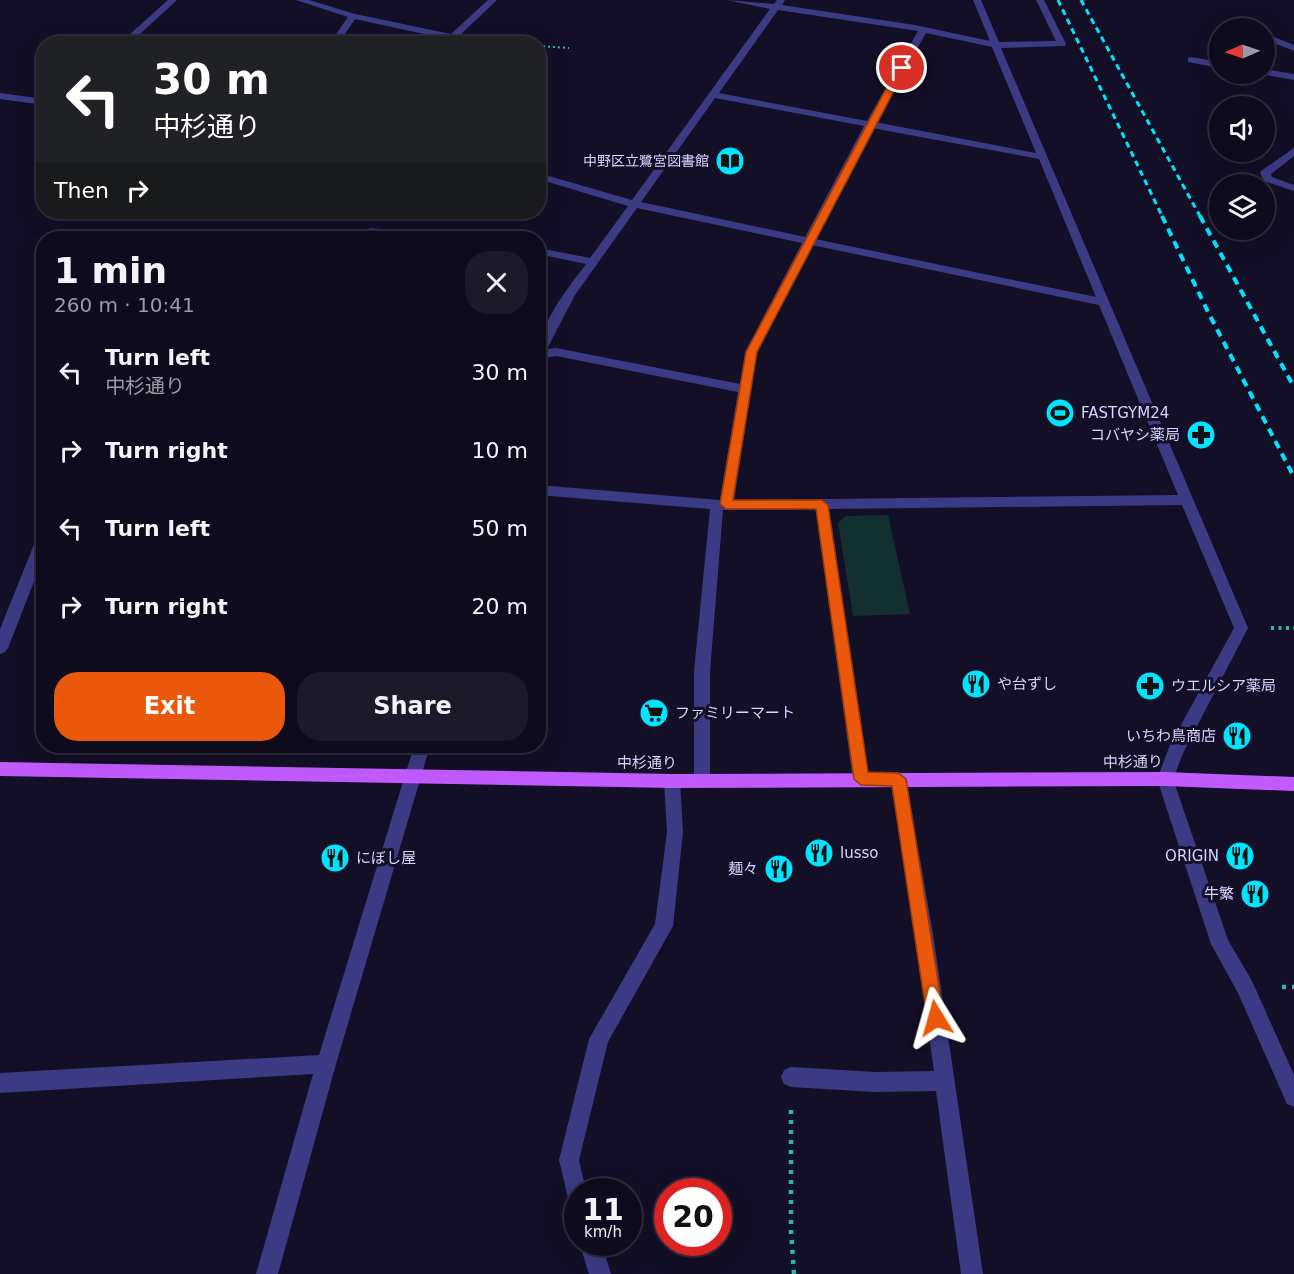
<!DOCTYPE html>
<meta charset="utf-8">
<style>
body{margin:0;font-family:"DejaVu Sans","Noto Sans JP",sans-serif;background:#1c1929;color:#f1f3f6;height:100vh;display:flex;flex-direction:column;font-size:22px;white-space:nowrap}
*{box-sizing:border-box;margin:0}
p{font-size:20px;color:#9b9ba3}
.icon{flex:none;width:33px;height:33px;fill:none;stroke:currentColor;stroke-width:2;stroke-linecap:round;stroke-linejoin:round}
.map{position:relative;flex:1;overflow:hidden}
.side{position:absolute;left:36px;top:231px;width:510px;height:522px;display:flex;flex-direction:column;background:#0e0b1c;border-radius:24px;box-shadow:0 6px 24px #0002,0 0 0 2px #2e2b3b}
.side>*{flex:none}
.hud{position:absolute;left:36px;top:36px;width:510px;height:183px;border-radius:24px;box-shadow:0 6px 24px #0002,0 0 0 2px #2e2b3b;background:#202124;color:#fff;overflow:hidden}
.needle{width:39px;rotate:268deg}
.fabs{position:absolute;left:1209px;top:18px;display:grid;gap:12px}
.fabs a{display:grid;place-items:center;width:66px;height:66px;border-radius:50%;background:#0e0b1c;box-shadow:0 6px 24px #0002,0 0 0 2px #2e2b3b;font-size:30px}
.speed{position:absolute;left:564px;top:1178px;display:flex;gap:12px;font-size:30px;font-weight:700;text-align:center}
.speed>*{display:grid;place-content:center;width:78px;height:78px;border-radius:50%;background:#0e0b1c;box-shadow:0 6px 24px #0002,0 0 0 2px #2e2b3b;line-height:1}
.speed small{font-size:15px;font-weight:400}
.speed .limit{border:9px solid #d22;background:#fff;color:#111}
.pin{position:absolute;display:grid;place-items:center;width:51px;height:51px;color:#fff;margin:-26px;border:3px solid #fff;border-radius:50%;box-shadow:0 2px 6px #0007}
.me{position:absolute;width:66px;margin:-33px;rotate:352deg;stroke-linejoin:round;filter:drop-shadow(0 0 4px #0008)}
.turn{display:flex;align-items:center;gap:21px;height:126px;padding:0 18px;font-size:27px}
.turn .icon{width:78px;height:78px;stroke-width:2.5}
.turn b{display:block;font-size:42px;line-height:51px}
.then{display:flex;align-items:center;height:57px;padding:0 18px;background:#0003;gap:12px;font-size:22px}
.round{display:grid;place-items:center;flex:none;width:63px;height:63px;border-radius:24px;background:#1c1929}
.headline{display:flex;align-items:center;justify-content:space-between;height:102px;padding:0 18px}
h1{font-size:36px;font-weight:800;line-height:45px}
.button{display:flex;gap:12px;margin-top:auto;padding:12px 18px}
.button a{flex:1;height:69px;border-radius:24px;background:#ea580c;color:#fff;font-size:24px;font-weight:800;line-height:69px;text-align:center}
.button a+a{background:#1c1929;color:#f1f3f6}
ul{padding:0;list-style:none}
li{display:flex;align-items:center;gap:18px;height:78px;padding:0 18px}
li div{flex:1}
li b{display:block;font-size:22px}
li em{font-style:normal}
.map>svg:first-child{display:block}
</style>
<div class="map">
<svg width="1294" height="1274" viewBox="0 0 1294 1274">
<rect width="100%" height="100%" fill="#130f26"/>
<path fill="#12302f" d="M 888,515 L 910,614 L 853,616 L 838,523 L 846,516 Z"/>
<g fill="none" stroke-linecap="round" stroke-linejoin="round">
<path stroke="#2fb8b0" stroke-width="2" stroke-dasharray="2 3" stroke-linecap="butt" d="M 538,46 L 569,48"/>
<path stroke="#2fb8b0" stroke-width="4" stroke-dasharray="3 4.5" stroke-linecap="butt" d="M 1271,628 L 1294,628"/>
<path stroke="#2fb8b0" stroke-width="4.5" stroke-dasharray="4 6" stroke-linecap="butt" d="M 1282,987 L 1294,987
M 791,1110 L 791,1231 L 794,1274"/>
<path fill="#3d3a85" fill-rule="evenodd" d="M 168,0 L 177,0 L 129,44 L 119,44 Z
M 296,0 L 309,0 L 355,14 L 451,34 L 488,0 L 497,0 L 459,36 L 489,44 L 470,44 L 355,19 L 338,44 L 329,44 L 348,17 Z
M 727,0 L 774,4 L 777,0 L 785,0 L 782,5 L 915,25 L 990,41 L 973,0 L 981,0 L 999,42 L 1056,41 L 1036,0 L 1044,0 L 1066,44 L 1065,46 L 1001,48 L 1248,628 L 1184,751 L 1173,779 L 1228,940 L 1252,981 L 1294,1075 L 1294,1107 L 1287,1104 L 1238,993 L 1211,944 L 1157,779 L 1170,745 L 1234,628 L 1182,505 L 829,509 L 869,779 L 867,784 L 861,786 L 855,784 L 853,779 L 816,509 L 723,510 L 710,671 L 710,780 L 708,785 L 702,787 L 696,785 L 694,780 L 694,671 L 710,509 L 538,495 L 538,485 L 720,500 L 738,392 L 556,356 L 538,359 C 538,324 566,291 586,264 L 538,254 L 538,248 L 590,258 L 628,206 L 538,179 L 538,173 L 632,200 L 770,9 ZM 778,10 L 918,31 L 867,121 L 719,93 ZM 926,33 L 992,47 L 1036,153 L 875,122 ZM 715,98 L 864,126 L 805,237 L 641,202 ZM 872,128 L 1039,159 L 1096,297 L 815,239 ZM 637,208 L 802,243 L 745,352 L 740,384 L 556,348 L 547,349 L 575,295 ZM 812,245 L 1099,305 L 1178,495 L 734,500 L 757,352 Z
M 1264,33 L 1294,45 L 1294,51 L 1264,39 Z
M 1191,57 L 1220,62 L 1220,68 L 1188,62 L 1188,58 Z
M 1264,69 L 1294,74 L 1294,80 L 1261,74 L 1264,74 Z
M 0,93 L 44,99 L 44,105 L 0,99 Z
M 1294,148 L 1294,156 L 1271,174 L 1272,177 L 1294,185 L 1294,191 L 1264,181 L 1260,173 L 1261,171 Z
M 370,228 L 463,235 L 468,238 L 426,238 L 366,233 L 365,231 Z
M 44,532 L 44,556 L 8,648 L 5,652 L 0,654 L 0,629 L 37,537 Z
M 414,746 L 430,746 L 336,1064 L 278,1274 L 256,1274 L 313,1074 L 0,1093 L 0,1073 L 319,1055 Z
M 898,772 L 904,774 L 906,779 L 933,934 L 983,1274 L 961,1274 L 936,1091 L 875,1092 L 791,1087 L 784,1084 L 781,1077 L 784,1070 L 791,1067 L 875,1072 L 934,1071 L 915,934 L 890,779 L 892,774 Z
M 672,774 L 678,776 L 680,781 L 683,832 L 673,926 L 608,1042 L 579,1160 L 586,1191 L 578,1191 L 578,1213 L 571,1210 L 559,1160 L 589,1039 L 655,924 L 667,832 L 664,781 L 666,776 Z
M 579,1242 L 601,1242 L 611,1274 L 589,1274 Z"/>
<path fill="#c25bff" fill-rule="evenodd" d="M 0,762 L 672,774 L 1165,772 L 1294,777 L 1294,791 L 1165,786 L 672,788 L 0,776 Z"/>
<path stroke="#00e5ff" stroke-width="3" stroke-dasharray="6 4.5" stroke-linecap="butt" d="M 1058,0 L 1163,218
M 1081,0 L 1201,218"/>
<path stroke="#00e5ff" stroke-width="4" stroke-dasharray="8 6" stroke-linecap="butt" d="M 1162,216 L 1208,312 L 1294,477
M 1200,216 L 1294,387"/>
</g>
<path fill="#ea580c" stroke="#983908" stroke-width="1.5" d="M 902,66 L 906,68 L 757,352 L 733,500 L 822,500 L 828,505 L 868,772 L 898,773 L 906,779 L 944,1018 L 942,1024 L 936,1026 L 930,1024 L 927,1018 L 892,786 L 861,785 L 854,779 L 816,509 L 726,509 L 720,504 L 746,352 L 897,68 Z"/>
<defs>
<g id="library-disc" transform="scale(1.5)"><circle r="9.5" fill="#00e5ff" stroke="#130f26"/><path d="M-6-4Q-3-5.5-.7-3.5V5Q-3 3-6 4ZM6-4Q3-5.5 .7-3.5V5Q3 3 6 4Z" fill="#111"/></g>
<g id="stadium-disc" transform="scale(1.5)"><circle r="9.5" fill="#00e5ff" stroke="#130f26"/><path d="M0-5a6.5 5 0 1 0 0 10a6.5 5 0 1 0 0-10ZM-3.5-1.8h7v3.6h-7Z" fill="#111"/></g>
<g id="pharmacy-disc" transform="scale(1.5)"><circle r="9.5" fill="#00e5ff" stroke="#130f26"/><path d="M-2-6h4v4h4v4h-4v4h-4v-4h-4v-4h4Z" fill="#111"/></g>
<g id="restaurant-disc" transform="scale(1.5)"><circle r="9.5" fill="#00e5ff" stroke="#130f26"/><path d="M-5-6h1v4h1v-4h1v4h1v-4h1v5L-1.5 .5V6h-2V.5L-5-1ZM5-6V6H3V1.5H1.5Q1.5-4 5-6Z" fill="#111"/></g>
<g id="supermarket-disc" transform="scale(1.5)"><circle r="9.5" fill="#00e5ff" stroke="#130f26"/><path d="M-6-5.5h2.5l.6 2H6L4.5 2H-2.5L-4.4-4H-6ZM-1.5 3.2a1.3 1.3 0 1 0 .1 0ZM3 3.2a1.3 1.3 0 1 0 .1 0Z" fill="#111"/></g>
</defs>
<g fill-rule="evenodd">
<use href="#library-disc" x="730" y="161"/>
<use href="#stadium-disc" x="1060" y="413"/>
<use href="#pharmacy-disc" x="1201" y="435"/>
<use href="#restaurant-disc" x="976" y="684"/>
<use href="#pharmacy-disc" x="1150" y="686"/>
<use href="#supermarket-disc" x="654" y="713"/>
<use href="#restaurant-disc" x="1237" y="736"/>
<use href="#restaurant-disc" x="819" y="853"/>
<use href="#restaurant-disc" x="1240" y="856"/>
<use href="#restaurant-disc" x="335" y="858"/>
<use href="#restaurant-disc" x="779" y="869"/>
<use href="#restaurant-disc" x="1255" y="894"/>
</g>
<g text-anchor="middle" stroke-width="6" stroke-linejoin="round" paint-order="stroke">
<g font-size="14" fill="#d9d4ff" stroke="#130f26" text-anchor="end">
<text x="709" y="166">中野区立鷺宮図書館</text>
</g>
<g font-size="15" fill="#d9d4ff" stroke="#130f26" text-anchor="start">
<text x="1081" y="418">FASTGYM24</text>
<text x="1180" y="440" text-anchor="end">コバヤシ薬局</text>
<text x="997" y="689">や台ずし</text>
<text x="1171" y="691">ウエルシア薬局</text>
<text x="675" y="718">ファミリーマート</text>
<text x="1216" y="741" text-anchor="end">いちわ鳥商店</text>
<text x="840" y="858">lusso</text>
<text x="1219" y="861" text-anchor="end">ORIGIN</text>
<text x="356" y="863">にぼし屋</text>
<text x="758" y="874" text-anchor="end">麺々</text>
<text x="1234" y="899" text-anchor="end">牛繁</text>
</g>
<g font-size="15" fill="#d9d4ff" stroke="#130f26">
<text transform="translate(1133 762) rotate(-1)" y="5">中杉通り</text>
<text x="647" y="768">中杉通り</text>
</g>
</g>
</svg>
<div class="fabs">
<a><svg class="needle" viewBox="-14 -14 28 28"><path d="M0-13l5 13h-10z" fill="#e53935"/><path d="M0 13l5-13h-10z" fill="#9b9ba3"/></svg></a>
<a><svg class="icon" aria-label="sound" viewBox="0 0 24 24"><path d="M4 9h4l5-4v14l-5-4H4zM17 9q2 3 0 6"/></svg></a>
<a><svg class="icon" aria-label="layers" viewBox="0 0 24 24"><path d="M12 4l9 5-9 5-9-5zM3 14l9 5 9-5"/></svg></a>
</div>
<div class="speed"><div>11<small>km/h</small></div><div class="limit">20</div></div>
<div class="pin" style="left:902px;top:68px;background:#d93025"><svg class="icon" aria-label="arrive" viewBox="0 0 24 24"><path d="M6 21V4h12l-3 4 3 4H6"/></svg></div>
<svg class="me" style="left:936px;top:1018px" viewBox="-20 -20 40 40"><path d="M0-17L14 15 0 8-14 15z" fill="#ea580c" stroke="#fff" stroke-width="4"/></svg>
<div class="hud">
<div class="turn"><svg class="icon" aria-label="left" viewBox="0 0 24 24"><path d="M17 20v-9H6M10 6l-5 5 5 5"/></svg><div><b>30 m</b>中杉通り</div></div>
<div class="then">Then<svg class="icon" aria-label="right" viewBox="0 0 24 24"><path d="M7 20v-9h11M14 6l5 5-5 5"/></svg></div>
</div>
<section class="side">
<div class="headline"><div><h1>1 min</h1><p>260 m · 10:41</p></div><a class="round"><svg class="icon" aria-label="close" viewBox="0 0 24 24"><path d="M6 6l12 12M18 6L6 18"/></svg></a></div>
<ul>
<li><svg class="icon" aria-label="left" viewBox="0 0 24 24"><path d="M17 20v-9H6M10 6l-5 5 5 5"/></svg><div><b>Turn left</b><p>中杉通り</p></div><em>30 m</em></li>
<li><svg class="icon" aria-label="right" viewBox="0 0 24 24"><path d="M7 20v-9h11M14 6l5 5-5 5"/></svg><div><b>Turn right</b></div><em>10 m</em></li>
<li><svg class="icon" aria-label="left" viewBox="0 0 24 24"><path d="M17 20v-9H6M10 6l-5 5 5 5"/></svg><div><b>Turn left</b></div><em>50 m</em></li>
<li><svg class="icon" aria-label="right" viewBox="0 0 24 24"><path d="M7 20v-9h11M14 6l5 5-5 5"/></svg><div><b>Turn right</b></div><em>20 m</em></li>
</ul>
<div class="button"><a>Exit</a><a>Share</a></div>
</section>
</div>
